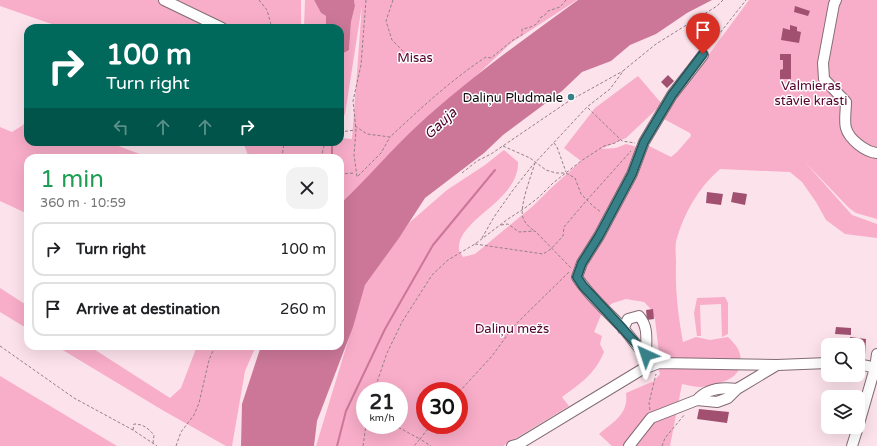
<!DOCTYPE html>
<meta charset="utf-8">
<style>
body{margin:0;font-family:"Varela Round",sans-serif;background:#f2f2f2;color:#202124;height:100vh;display:flex;flex-direction:column;font-size:15px;white-space:nowrap}
*{box-sizing:border-box;margin:0}
p{font-size:13px;color:#757577}
.icon{flex:none;width:22px;height:22px;fill:none;stroke:currentColor;stroke-width:2;stroke-linecap:round;stroke-linejoin:round}
.map{position:relative;flex:1;overflow:hidden}
.side{position:absolute;left:24px;top:154px;width:320px;height:196px;display:flex;flex-direction:column;background:#fff;border-radius:12px;box-shadow:0 4px 16px #0002}
.side>*{flex:none}
.guide{position:absolute;left:24px;top:24px;width:320px;height:122px;border-radius:12px;box-shadow:0 4px 16px #0002;background:#00695c;color:#fff;overflow:hidden}
.controls{position:absolute;left:821px;top:338px;display:grid;gap:8px}
.controls a{display:grid;place-items:center;width:44px;height:44px;border-radius:8px;background:#fff;box-shadow:0 4px 16px #0002;font-size:20px}
.speed{position:absolute;left:356px;top:382px;display:flex;gap:8px;font-size:20px;font-weight:700;text-align:center}
.speed>*{display:grid;place-content:center;width:52px;height:52px;border-radius:50%;background:#fff;box-shadow:0 4px 16px #0002;line-height:1}
.speed small{font-size:10px;font-weight:400}
.speed .limit{border:6px solid #d22;background:#fff;color:#111}
.pin{position:absolute;display:grid;place-items:center;width:34px;height:34px;color:#fff;margin:-41px -17px;border-radius:50% 50% 50% 0;rotate:-45deg;box-shadow:0 0 4px #0007}
.pin .icon{rotate:45deg}
.me{position:absolute;width:44px;margin:-22px;rotate:318deg;stroke-linejoin:round;filter:drop-shadow(0 0 3px #0008)}
.turn{display:flex;align-items:center;gap:14px;height:84px;padding:0 16px;font-size:18px}
.turn .icon{width:52px;height:52px;stroke-width:2.5}
.turn b{display:block;font-size:28px;line-height:34px}
.lanes{display:flex;align-items:center;height:38px;padding:0 16px;background:#0003;justify-content:center;gap:20px;direction:ltr}
.lanes .off{opacity:.35}
.round{display:grid;place-items:center;flex:none;width:42px;height:42px;border-radius:12px;background:#f2f2f2}
.headline{display:flex;align-items:center;justify-content:space-between;height:68px;padding:0 16px}
h1{font-size:24px;font-weight:600;line-height:30px;color:#1e9e55}
ul{padding:0;list-style:none}
li{display:flex;align-items:center;gap:12px;height:54px;margin:0 8px 6px;padding:0 8px;border:2px solid #e0e0e0;border-radius:12px}
li div{flex:1}
li b{display:block;font-size:15px}
li em{font-style:normal}
.map>svg:first-child{display:block}
</style>
<div class="map">
<svg width="877" height="446" viewBox="0 0 877 446">
<rect width="100%" height="100%" fill="#fce2eb"/>
<path fill="#f8adc8" fill-rule="evenodd" d="M 0,0 L 301,0 L 301,28 L 63,28 L 0,6 Z
M 305,0 L 314,0 L 321,13 L 326,16 L 326,24 L 328,28 L 304,28 Z
M 354,0 L 577,0 L 511,43 L 340,204 L 340,158 L 249,158 L 243,142 L 340,142 L 340,138 L 352,139 L 362,5 L 345,114 L 340,122 L 340,54 L 342,54 L 349,50 L 351,22 L 355,6 Z
M 749,0 L 877,0 L 877,219 L 856,213 L 849,208 L 804,161 L 852,215 L 877,224 L 877,238 L 845,234 L 826,220 L 816,202 L 802,182 L 790,172 L 720,169 C 698,188 684,213 676,241 C 675,248 676,256 676,263 C 675,289 678,315 683,342 L 696,337 L 710,340 L 728,337 C 731,340 736,345 738,349 C 750,376 723,384 701,387 C 695,387 688,385 682,384 L 670,446 L 612,446 L 599,434 C 613,422 629,414 626,393 L 654,381 L 660,374 L 656,362 L 660,362 L 655,319 L 650,308 L 644,302 L 626,299 L 613,303 L 603,310 L 594,332 L 602,336 L 600,344 L 604,352 C 594,375 582,382 562,397 L 569,406 L 503,446 L 316,446 L 365,285 L 409,223 L 447,190 L 485,165 L 504,150 L 518,162 C 519,200 461,218 459,246 C 458,251 461,253 463,257 L 475,254 L 533,206 L 549,190 L 581,161 L 564,148 L 595,108 L 638,76 L 662,104 L 626,138 L 601,149 L 616,148 L 626,144 L 640,148 L 647,145 L 671,157 L 677,152 L 691,136 L 690,133 L 662,118 ZM 365,391 L 399,391 L 399,425 L 365,425 ZM 425,391 L 459,391 L 459,425 L 425,425 Z
M 28,116 L 28,142 L 108,142 L 150,158 L 28,158 L 28,214 L 0,201 L 0,127 L 12,132 L 23,125 Z
M 0,288 L 28,306 L 28,329 L 0,312 Z
M 725,297 L 728,303 L 728,334 L 722,337 L 721,304 L 700,305 L 701,336 L 697,336 L 694,313 L 697,298 Z
M 56,346 L 89,346 L 170,398 L 181,388 L 197,346 L 256,346 L 245,371 L 232,446 L 226,446 L 164,411 Z
M 0,376 L 117,446 L 0,446 Z"/>
<path fill="#cc7798" d="M 314,0 L 354,0 L 355,6 L 351,22 L 349,50 L 342,54 L 340,54 L 340,28 L 328,28 L 326,24 L 326,16 L 321,13 Z
M 578,0 L 712,0 L 687,13 L 656,34 L 630,45 L 611,61 L 582,72 L 562,91 L 503,135 L 484,153 L 425,198 L 399,238 L 365,285 L 353,327 L 317,421 L 314,446 L 241,446 L 242,404 L 261,346 L 340,346 L 340,204 C 367,179 390,151 417,126 C 467,80 523,40 578,0 Z"/>
<g fill="none" stroke-linecap="round" stroke-linejoin="round">
<path stroke="#cc7798" stroke-width="2" d="M 332,142 L 332,158
M 337,446 L 346,411 L 385,329 L 433,245 L 495,170"/>
</g>
<path fill="#a15070" d="M 795,6 L 810,11 L 808,16 L 794,12 Z
M 790,25 L 797,27 L 797,31 L 801,32 L 799,43 L 781,40 L 783,28 L 790,30 Z
M 780,54 L 791,54 L 791,79 L 780,79 L 780,70 L 783,69 L 783,60 L 780,60 Z
M 668,75 L 674,81 L 667,88 L 661,82 Z
M 707,192 L 723,194 L 721,205 L 706,203 Z
M 733,192 L 747,194 L 745,205 L 731,202 Z
M 653,309 L 654,319 L 647,320 L 646,310 Z
M 836,327 L 851,328 L 851,335 L 835,334 Z
M 850,337 L 866,339 L 865,355 L 858,354 L 858,345 L 850,345 Z
M 699,409 L 729,412 L 727,423 L 697,419 Z"/>
<g fill="none" stroke-linecap="round" stroke-linejoin="round">
<g stroke="#826b73" stroke-width="12">
<path id="minor" d="M 164,0 L 222,28
M 836,0 L 834,4 L 823,63 L 824,79 L 846,102 C 846,109 844,122 846,128 C 849,139 865,152 877,153
M 703,55 L 672,95 L 644,142 L 632,174 L 599,236 L 582,263 L 577,277 C 589,296 607,311 622,327 C 634,340 642,357 659,363 L 777,365 L 828,363
M 623,329 L 628,319 L 639,316 C 649,327 646,341 646,355
M 858,364 L 877,368
M 737,389 C 723,387 707,388 697,400 L 717,402 L 728,398 L 737,389 L 777,365
M 858,427 L 875,368 L 877,354
M 512,446 L 519,444 L 641,370 L 659,363
M 629,446 L 651,418 L 697,400
M 852,446 L 858,427"/>
</g>
<path stroke="#938187" stroke-width="1" stroke-dasharray="3 2" stroke-linecap="butt" d="M 259,0 L 267,10 L 272,28
M 366,0 L 361,65 L 353,101 L 356,130 L 354,155 L 357,177 L 381,153 L 390,137
M 393,0 L 386,21 L 392,40 L 407,55
M 708,48 L 746,0
M 588,108 L 622,141 L 635,143
M 355,126 L 367,134 L 390,137 C 421,108 451,80 486,57 L 491,58 L 513,40 L 522,35 L 522,29 C 532,27 537,26 541,17 L 544,16 L 548,11 L 560,7 L 566,0
M 340,132 L 355,130
M 554,143 L 557,147 L 566,172
M 503,146 L 530,158 L 546,170 L 556,173 L 566,173 L 575,178 L 581,194 L 594,207 L 601,212
M 282,158 L 284,142
M 321,158 L 324,146 L 324,142
M 462,173 L 477,161 L 491,154 L 569,101 L 623,71
M 340,174 L 355,173
M 501,225 L 508,224 L 519,232 L 535,231 L 571,268
M 533,230 C 529,227 525,223 523,218 C 519,207 531,176 535,163
M 482,238 L 494,217 L 513,190 L 532,166 L 587,107 L 610,89 L 624,70 L 656,44 L 717,6 L 723,0
M 475,244 L 543,254 L 551,249 L 563,236 L 564,227 L 587,200 L 631,151
M 0,346 L 74,398 L 133,430 L 157,446
M 374,391 L 387,353 L 402,322 L 432,275 L 448,260 L 475,244 L 508,219 L 525,208 L 539,197 L 553,183 L 581,161 L 604,146 L 615,143 L 620,140
M 459,392 L 492,356 L 514,326 L 569,272
M 650,410 L 649,403 L 656,374
M 394,425 L 420,439 L 414,446
M 431,425 L 420,439 L 431,446
M 133,430 L 134,424 C 143,424 148,428 154,435 L 153,443
M 176,446 L 181,432 L 194,415 L 199,403 L 209,360 L 215,346
M 363,446 L 366,425
M 662,446 L 665,438 L 685,414"/>
<use href="#minor" stroke="#fff" stroke-width="10"/>
</g>
<g fill="none" stroke-linecap="round" stroke-linejoin="round">
<g stroke="#245358" stroke-width="10">
<path id="route" d="M 646,355 L 623,329 L 583,286 L 577,277 L 582,263 L 599,236 L 632,174 L 644,142 L 672,95 L 703,54"/>
</g>
<use href="#route" stroke="#388088" stroke-width="7"/>
</g>
<circle fill="#388088" stroke="#fff" stroke-width="1.5" cx="571" cy="97" r="4"/>
<g text-anchor="middle" stroke-width="3" stroke-linejoin="round" paint-order="stroke">
<g font-size="13" fill="#54042e" stroke="#fff">
<text x="415" y="62">Misas</text>
<text x="811" y="90">Valmieras<tspan x="811" dy="15">stāvie krasti</tspan></text>
<text x="512" y="333">Daliņu mežs</text>
</g>
<g font-size="13" fill="#11090c" stroke="#fff" text-anchor="end">
<text x="563" y="102">Daliņu Pludmale</text>
</g>
<g font-size="14" font-style="italic" fill="#50002b" stroke="#fff">
<text transform="translate(440 123) rotate(-43)" y="5">Gauja</text>
</g>
</g>
</svg>
<div class="controls">
<a><svg class="icon" aria-label="search" viewBox="0 0 24 24"><circle cx="10" cy="10" r="6"/><path d="M15 15l6 6"/></svg></a>
<a><svg class="icon" aria-label="layers" viewBox="0 0 24 24"><path d="M12 4l9 5-9 5-9-5zM3 14l9 5 9-5"/></svg></a>
</div>
<div class="speed"><div>21<small>km/h</small></div><div class="limit">30</div></div>
<div class="pin" style="left:703px;top:54px;background:#d93025"><svg class="icon" aria-label="arrive" viewBox="0 0 24 24"><path d="M6 21V4h12l-3 4 3 4H6"/></svg></div>
<svg class="me" style="left:646px;top:355px" viewBox="-20 -20 40 40"><path d="M0-17L14 15 0 8-14 15z" fill="#388088" stroke="#fff" stroke-width="4"/></svg>
<div class="guide">
<div class="turn"><svg class="icon" aria-label="right" viewBox="0 0 24 24"><path d="M7 20v-9h11M14 6l5 5-5 5"/></svg><div><b>100 m</b>Turn right</div></div>
<div class="lanes"><svg class="icon off" aria-label="left" viewBox="0 0 24 24"><path d="M17 20v-9H6M10 6l-5 5 5 5"/></svg><svg class="icon off" aria-label="ahead" viewBox="0 0 24 24"><path d="M12 20V5M6 11l6-6 6 6"/></svg><svg class="icon off" aria-label="ahead" viewBox="0 0 24 24"><path d="M12 20V5M6 11l6-6 6 6"/></svg><svg class="icon" aria-label="right" viewBox="0 0 24 24"><path d="M7 20v-9h11M14 6l5 5-5 5"/></svg></div>
</div>
<section class="side">
<div class="headline"><div><h1>1 min</h1><p>360 m · 10:59</p></div><a class="round"><svg class="icon" aria-label="close" viewBox="0 0 24 24"><path d="M6 6l12 12M18 6L6 18"/></svg></a></div>
<ul>
<li><svg class="icon" aria-label="right" viewBox="0 0 24 24"><path d="M7 20v-9h11M14 6l5 5-5 5"/></svg><div><b>Turn right</b></div><em>100 m</em></li>
<li><svg class="icon" aria-label="arrive" viewBox="0 0 24 24"><path d="M6 21V4h12l-3 4 3 4H6"/></svg><div><b>Arrive at destination</b></div><em>260 m</em></li>
</ul>
</section>
</div>
